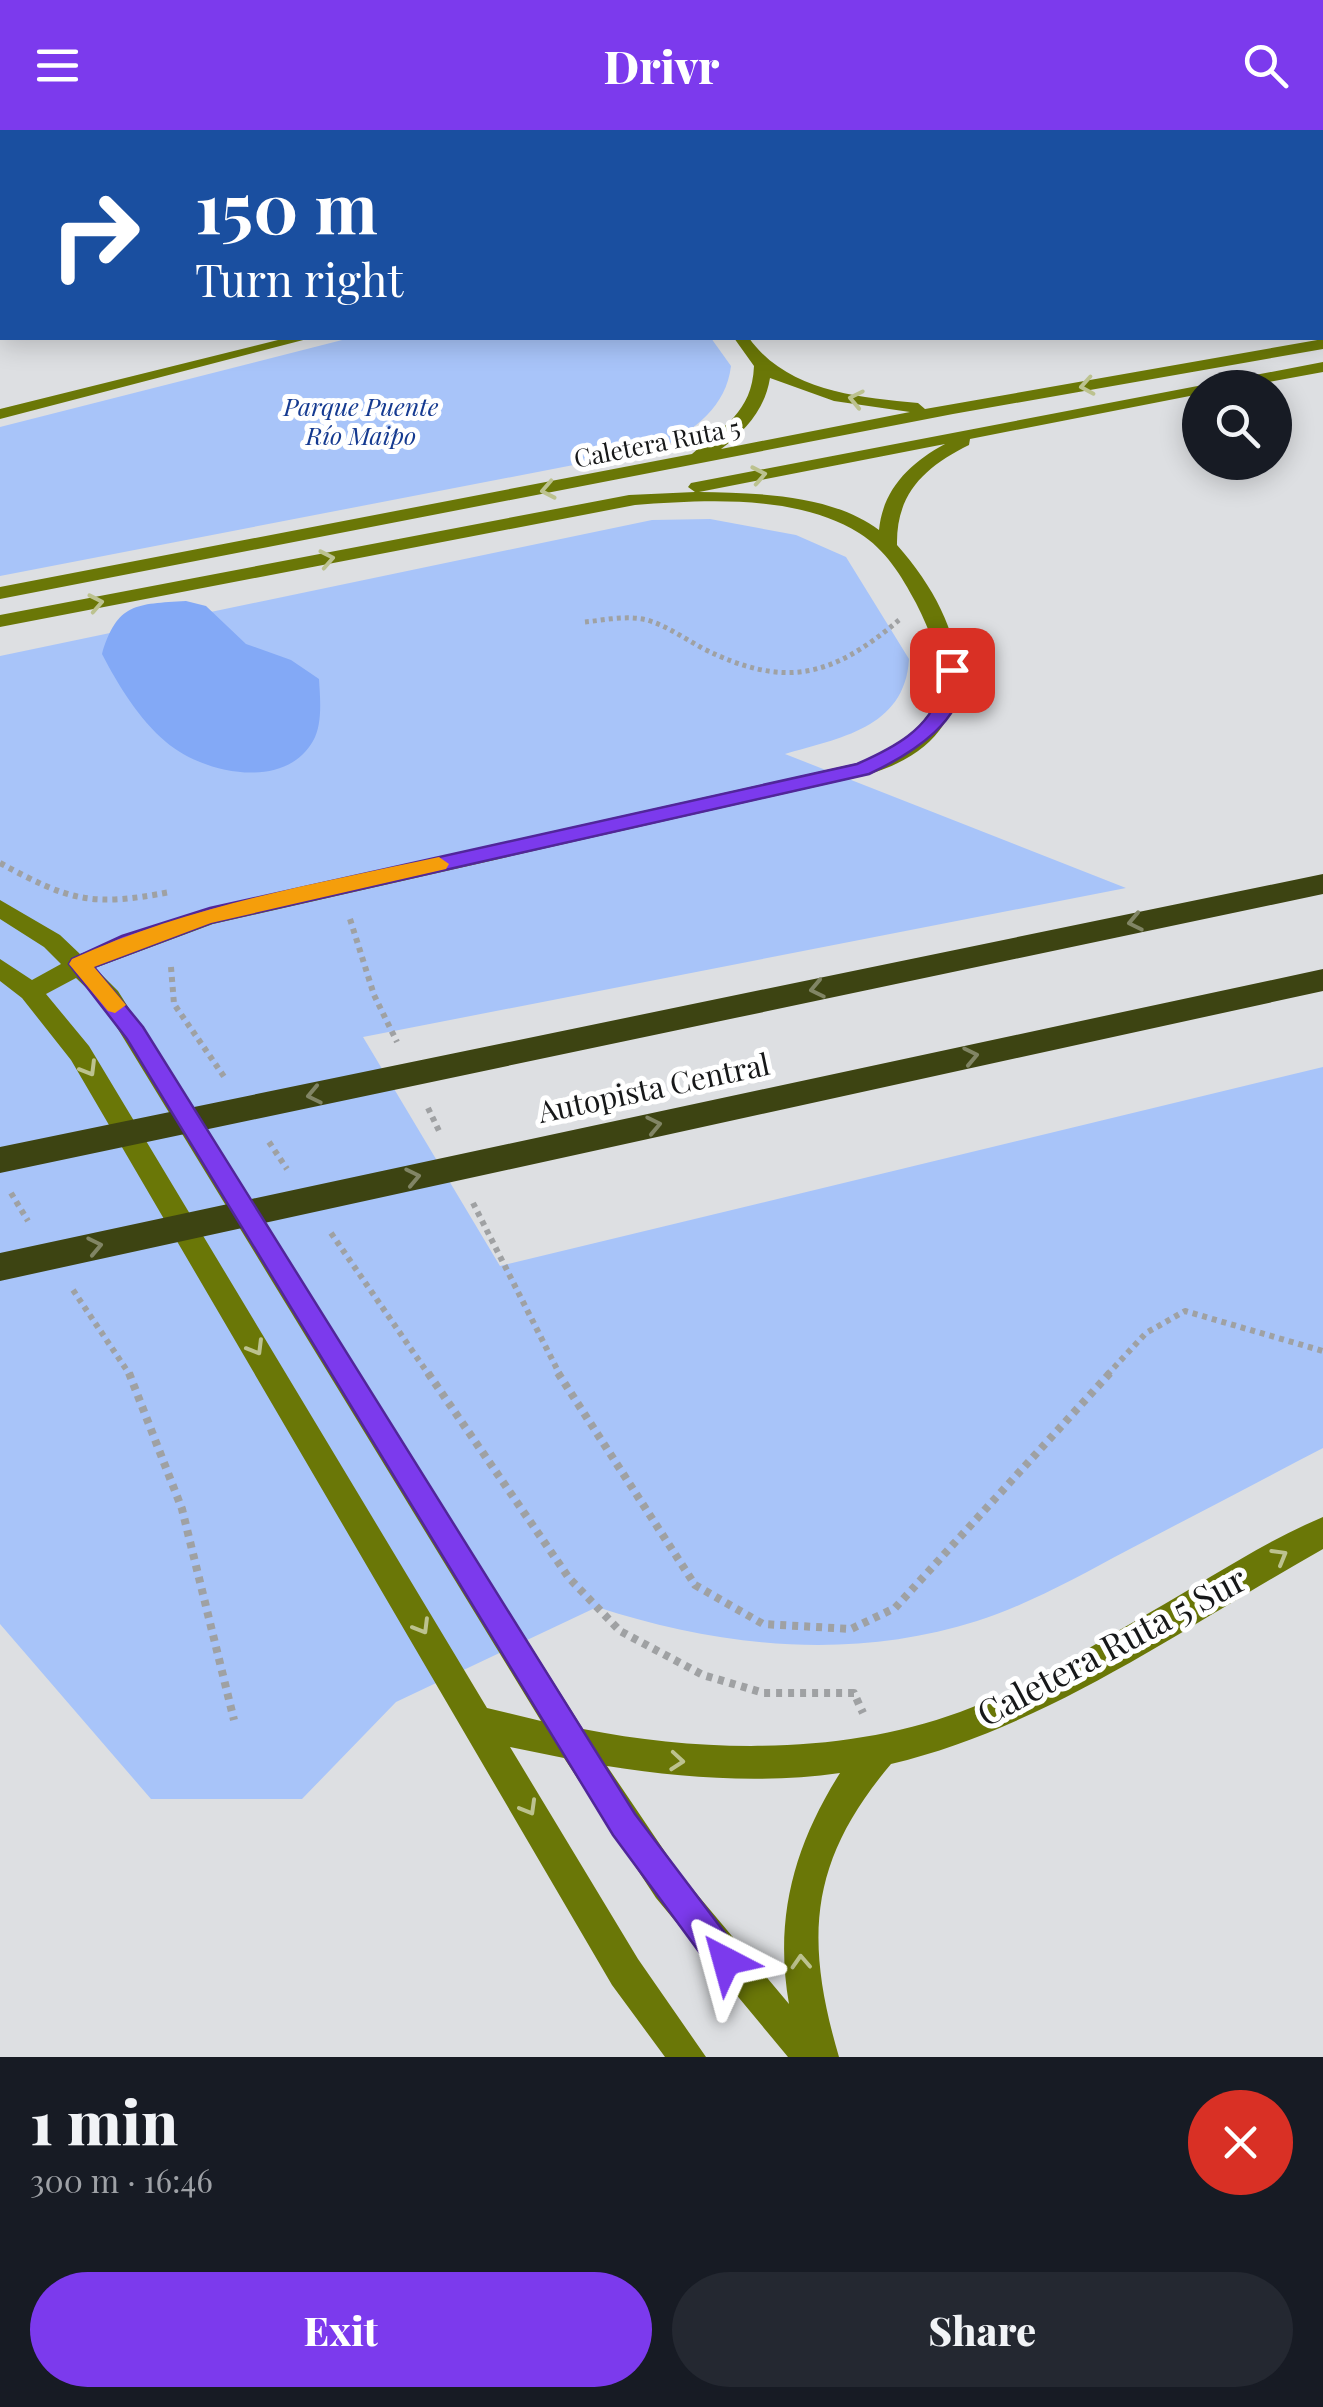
<!DOCTYPE html>
<meta charset="utf-8">
<style>
body{margin:0;font-family:"Playfair Display",serif;background:#242831;color:#f1f3f6;height:100vh;display:flex;flex-direction:column;font-size:38px;white-space:nowrap}
*{box-sizing:border-box;margin:0}
p{font-size:32px;color:#9ea1a6}
.icon{flex:none;width:55px;height:55px;fill:none;stroke:currentColor;stroke-width:2;stroke-linecap:round;stroke-linejoin:round}
.map{position:relative;height:1927px;overflow:hidden}
.details{display:flex;flex-direction:column;background:#171b24;flex:1}
.details>*{flex:none}
.guide{position:absolute;left:0px;top:0px;width:1325px;height:210px;box-shadow:0 5px 25px #0003;background:#1a4fa0;color:#fff;overflow:hidden}
.tools{position:absolute;left:1182px;top:240px;display:grid;gap:20px}
.tools a{display:grid;place-items:center;width:110px;height:110px;border-radius:50%;background:#171b24;box-shadow:0 5px 25px #0003;font-size:50px}
.pin{position:absolute;display:grid;place-items:center;width:85px;height:85px;color:#fff;margin:-42px;border-radius:20px;box-shadow:0 5px 15px #0006}
.me{position:absolute;width:110px;margin:-55px;rotate:321deg;stroke-linejoin:round;filter:drop-shadow(0 0 8px #0008)}
.turn{display:flex;align-items:center;gap:35px;height:210px;padding:0 30px;font-size:45px}
.turn .icon{width:130px;height:130px;stroke-width:2.5}
.turn b{display:block;font-size:70px;line-height:85px}
.round{display:grid;place-items:center;flex:none;width:105px;height:105px;border-radius:52px;background:#242831}
.headline{display:flex;align-items:center;justify-content:space-between;height:170px;padding:0 30px}
h1{font-size:60px;font-weight:800;line-height:75px}
.action{display:flex;gap:20px;margin-top:auto;padding:20px 30px}
.action a{flex:1;height:115px;border-radius:60px;background:#7c3aed;color:#fff;font-size:40px;font-weight:800;line-height:115px;text-align:center}
.action a+a{background:#242831;color:#f1f3f6}
header{display:flex;justify-content:space-between;align-items:center;height:130px;padding:0 30px;background:#7c3aed;color:#fff;font-size:45px;font-weight:800}
.map>svg:first-child{display:block}
</style>
<header><svg class="icon" aria-label="menu" viewBox="0 0 24 24"><path d="M4 6h16M4 12h16M4 18h16"/></svg>Drivr<svg class="icon" aria-label="search" viewBox="0 0 24 24"><circle cx="10" cy="10" r="6"/><path d="M15 15l6 6"/></svg></header>
<div class="map">
<svg width="1323" height="1927" viewBox="0 0 1323 1927">
<rect width="100%" height="100%" fill="#dddfe2"/>
<path fill="#a8c4f9" d="M 350,208 L 711,208 L 731,236 C 726,277 695,299 661,318 L 0,446 L 0,297 Z
M 710,389 L 796,405 L 846,427 L 909,529 C 905,599 838,608 785,624 L 1126,758 L 363,907 L 500,1136 L 1323,937 L 1323,1318 C 1258,1352 1193,1386 1128,1420 C 1079,1446 1030,1474 977,1491 C 851,1531 720,1517 597,1477 L 396,1572 L 302,1669 L 151,1669 L 0,1494 L 0,526 L 652,390 Z"/>
<path fill="#83a9f6" d="M 186,471 L 206,476 L 246,514 L 291,530 L 319,549 C 320,567 323,594 313,611 C 284,662 202,643 166,612 C 139,589 118,555 102,524 C 117,473 136,474 186,471 Z"/>
<g fill="none" stroke-linecap="round" stroke-linejoin="round">
<path fill="#83a9f6" fill-rule="evenodd" d="M 675,0 L 683,0 L 684,2 L 676,2 Z
M 1237,0 L 1323,1 L 1323,5 L 1322,2 L 1234,2 Z"/>
<path stroke="#9fa1a3" stroke-width="5" stroke-dasharray="4 4" stroke-linecap="butt" d="M 585,492 C 605,490 627,485 647,490 C 667,496 684,508 702,518 C 784,559 831,548 899,490"/>
<path stroke="#9fa1a3" stroke-width="6" stroke-dasharray="5 5" stroke-linecap="butt" d="M 0,733 C 70,771 91,777 170,762
M 350,789 L 374,865 L 397,912
M 171,837 L 174,874 L 225,948
M 428,978 L 440,1003
M 269,1012 L 287,1039
M 11,1063 L 28,1091
M 473,1073 L 560,1245
M 331,1103 L 429,1245
M 73,1160 L 130,1245
M 1107,1245 L 1146,1203 L 1185,1181 L 1323,1221"/>
<path stroke="#9fa1a3" stroke-width="8" stroke-dasharray="6 6" stroke-linecap="butt" d="M 129,1243 L 182,1379 L 234,1590
M 428,1243 L 569,1448 L 620,1501 L 703,1545 L 764,1563 L 854,1563 L 863,1583
M 558,1243 L 695,1455 L 763,1494 L 851,1499 L 895,1478 L 1110,1243"/>
<path fill="#8f9a60" fill-rule="evenodd" d="M 1322,55 L 1323,55 L 1323,63 L 1322,63 Z
M 0,189 L 2,189 L 2,199 L 0,199 Z"/>
<path fill="#6a7707" fill-rule="evenodd" d="M 286,208 L 311,208 L 0,289 L 0,279 Z
M 734,208 L 749,208 C 787,261 856,267 918,273 L 925,279 L 1323,209 L 1323,219 L 953,284 L 0,469 L 0,457 L 692,324 C 723,296 752,283 754,236 ZM 770,248 L 834,271 L 910,282 L 721,319 C 746,300 765,279 770,248 Z
M 1323,232 L 1323,242 L 1237,258 L 1200,258 L 1200,264 L 970,309 L 969,315 C 925,337 896,363 897,415 C 971,498 996,609 863,646 L 213,794 L 95,838 L 118,861 L 583,1599 C 705,1623 842,1625 960,1582 C 1027,1558 1088,1518 1149,1483 C 1206,1451 1263,1412 1323,1387 L 1323,1419 C 1184,1497 1047,1597 891,1634 C 809,1731 804,1808 839,1927 L 788,1927 L 656,1768 L 564,1628 L 510,1617 L 638,1829 L 706,1927 L 665,1927 L 612,1855 L 71,930 L 22,868 L 0,851 L 0,829 L 32,850 L 61,834 L 44,817 L 0,789 L 0,770 L 60,805 L 80,824 L 210,778 L 858,633 C 944,596 959,557 916,473 C 901,445 886,420 859,403 C 797,364 705,370 635,375 L 0,497 L 0,485 L 629,365 L 695,362 L 688,357 L 691,353 ZM 945,314 C 910,333 883,359 879,400 C 831,364 756,363 699,362 ZM 76,848 L 102,873 L 541,1591 L 487,1578 L 89,916 L 46,864 ZM 607,1636 C 684,1648 762,1654 840,1643 C 794,1716 774,1788 789,1874 L 680,1744 Z"/>
<path fill="#3d4412" fill-rule="evenodd" d="M 1323,744 L 1323,764 L 0,1043 L 0,1017 Z
M 1323,839 L 1323,861 L 0,1151 L 0,1123 Z"/>
<path stroke="#3b3d3e" stroke-width="5" stroke-dasharray="2.5 6" stroke-linecap="butt" d="M 581,2 L 607,0
M 670,2 L 699,0"/>
</g>
<defs><path id="oneway-chevron" d="M-2-3.5L2.5 0L-2 3.5" fill="none" stroke-width="1.6" stroke-linecap="round" stroke-linejoin="round" transform="scale(2.5)"/></defs>
<g stroke="#bcc28f">
<use href="#oneway-chevron" transform="translate(1087 256) rotate(170)"/>
<use href="#oneway-chevron" transform="translate(856 269) rotate(-168)"/>
<use href="#oneway-chevron" transform="translate(759 345) rotate(-11)"/>
<use href="#oneway-chevron" transform="translate(548 360) rotate(169)"/>
<use href="#oneway-chevron" transform="translate(327 429) rotate(-11)"/>
<use href="#oneway-chevron" transform="translate(96 473) rotate(-11)"/>
<use href="#oneway-chevron" transform="translate(89 939) rotate(59)"/>
<use href="#oneway-chevron" transform="translate(256 1218) rotate(59)"/>
<use href="#oneway-chevron" transform="translate(1280 1426) rotate(-30)"/>
<use href="#oneway-chevron" transform="translate(422 1497) rotate(59)"/>
<use href="#oneway-chevron" transform="translate(677 1631) rotate(5)"/>
<use href="#oneway-chevron" transform="translate(529 1678) rotate(60)"/>
<use href="#oneway-chevron" transform="translate(801 1832) rotate(-93)"/>
</g>
<g stroke="#818565">
<use href="#oneway-chevron" transform="translate(1135 792) rotate(168)"/>
<use href="#oneway-chevron" transform="translate(817 859) rotate(168)"/>
<use href="#oneway-chevron" transform="translate(971 926) rotate(-12)"/>
<use href="#oneway-chevron" transform="translate(314 965) rotate(168)"/>
<use href="#oneway-chevron" transform="translate(654 995) rotate(-12)"/>
<use href="#oneway-chevron" transform="translate(413 1047) rotate(-12)"/>
<use href="#oneway-chevron" transform="translate(95 1116) rotate(-12)"/>
</g>
<path fill="#7c3aed" stroke="#51269a" stroke-width="2.5" d="M 945,536 L 958,536 C 976,587 907,626 869,644 L 211,793 L 94,837 L 143,897 L 635,1684 L 737,1819 L 742,1831 L 737,1842 L 726,1847 L 714,1842 L 613,1705 L 127,909 L 69,834 L 72,829 L 122,806 L 210,778 L 857,634 C 893,618 929,600 941,560 C 943,552 942,544 945,536 Z"/>
<path fill="#f59e0b" d="M 439,727 L 449,734 L 446,739 L 211,793 L 94,837 L 126,875 L 115,883 L 108,881 L 69,834 L 72,829 C 188,776 314,754 439,727 Z"/>
<g text-anchor="middle" stroke-width="10" stroke-linejoin="round" paint-order="stroke">
<g font-size="25" font-style="italic" fill="#153a90" stroke="#fff">
<text x="361" y="286">Parque Puente<tspan x="361" dy="29">Río Maipo</tspan></text>
</g>
<g font-size="25" fill="#171819" stroke="#fff">
<text transform="translate(657 313) rotate(-11)" y="9">Caletera Ruta 5</text>
</g>
<g font-size="30" fill="#171819" stroke="#fff">
<text transform="translate(654 959) rotate(-12)" y="10">Autopista Central</text>
</g>
<g font-size="35" fill="#171819" stroke="#fff">
<text transform="translate(1112 1517) rotate(-28)" y="12">Caletera Ruta 5 Sur</text>
</g>
</g>
</svg>
<div class="tools">
<a><svg class="icon" aria-label="search" viewBox="0 0 24 24"><circle cx="10" cy="10" r="6"/><path d="M15 15l6 6"/></svg></a>
</div>
<div class="pin" style="left:952px;top:540px;background:#d93025"><svg class="icon" aria-label="arrive" viewBox="0 0 24 24"><path d="M6 21V4h12l-3 4 3 4H6"/></svg></div>
<svg class="me" style="left:726px;top:1831px" viewBox="-20 -20 40 40"><path d="M0-17L14 15 0 8-14 15z" fill="#7c3aed" stroke="#fff" stroke-width="4"/></svg>
<div class="guide">
<div class="turn"><svg class="icon" aria-label="right" viewBox="0 0 24 24"><path d="M7 20v-9h11M14 6l5 5-5 5"/></svg><div><b>150 m</b>Turn right</div></div>
</div>
</div>
<section class="details">
<div class="headline"><div><h1>1 min</h1><p>300 m · 16:46</p></div><a class="round" style="background:#d93025;color:#fff"><svg class="icon" aria-label="close" viewBox="0 0 24 24"><path d="M6 6l12 12M18 6L6 18"/></svg></a></div>
<div class="action"><a>Exit</a><a>Share</a></div>
</section>
